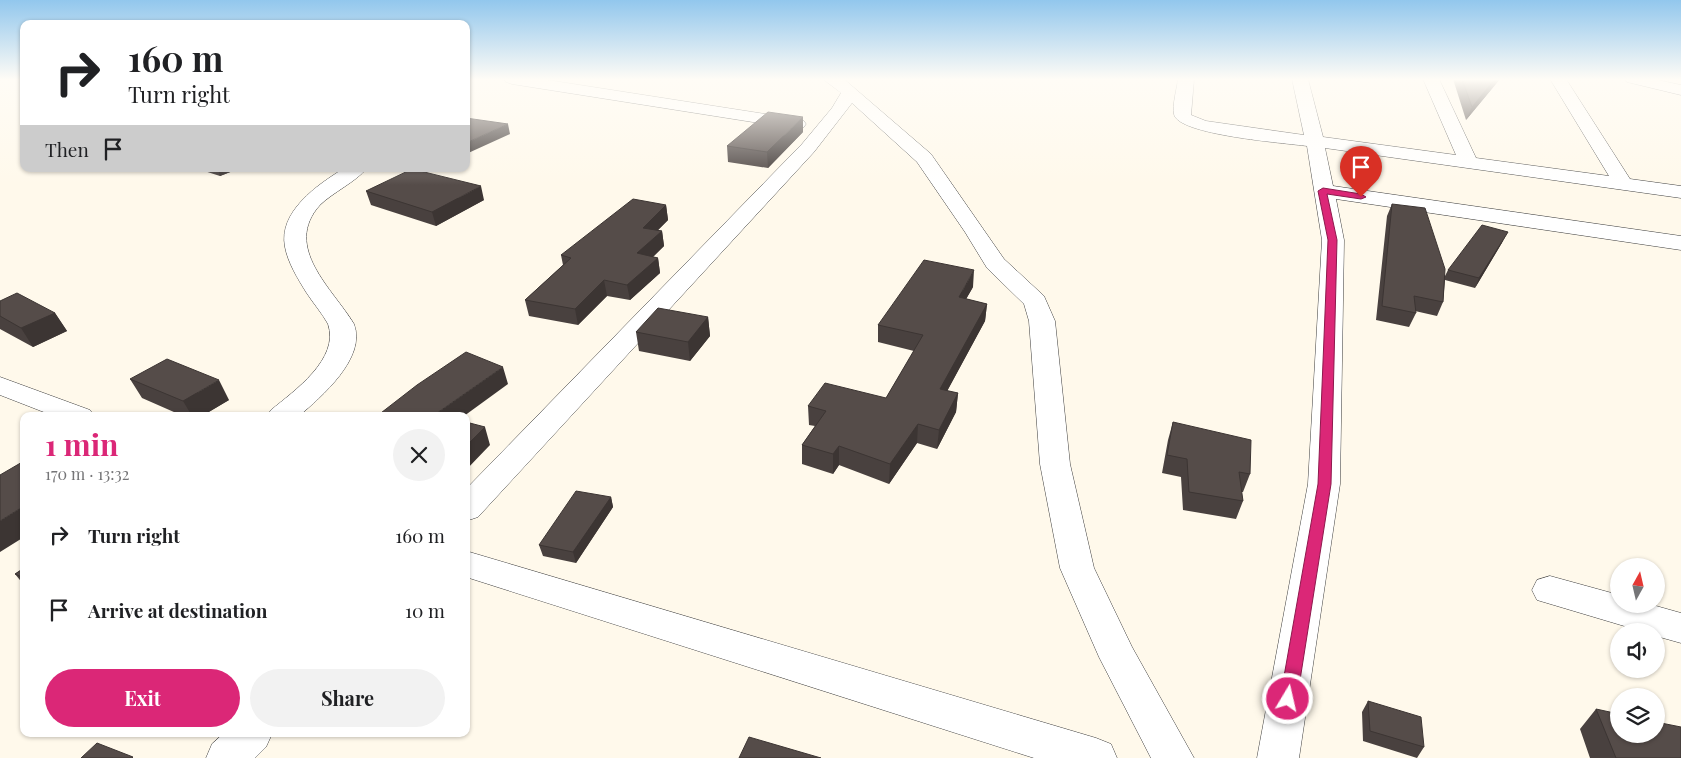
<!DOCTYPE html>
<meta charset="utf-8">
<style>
body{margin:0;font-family:"Playfair Display",serif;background:#f2f2f2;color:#202124;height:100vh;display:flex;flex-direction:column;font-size:19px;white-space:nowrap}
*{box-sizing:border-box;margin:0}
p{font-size:16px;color:#757577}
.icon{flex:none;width:28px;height:28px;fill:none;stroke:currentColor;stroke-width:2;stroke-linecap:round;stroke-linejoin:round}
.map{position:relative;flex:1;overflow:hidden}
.side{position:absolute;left:20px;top:412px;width:450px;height:325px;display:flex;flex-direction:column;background:#fff;border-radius:10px;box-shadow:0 1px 4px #0004}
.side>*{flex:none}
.banner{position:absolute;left:20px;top:20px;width:450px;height:152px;border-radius:10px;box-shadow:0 1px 4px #0004;background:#fff;color:#202124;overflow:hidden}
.needle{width:32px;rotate:8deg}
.tools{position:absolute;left:1610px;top:558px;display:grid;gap:10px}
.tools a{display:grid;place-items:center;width:55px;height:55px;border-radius:50%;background:#fff;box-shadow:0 1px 4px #0004;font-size:25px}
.pin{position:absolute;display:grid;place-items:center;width:42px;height:42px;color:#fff;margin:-51px -21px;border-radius:50% 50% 50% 0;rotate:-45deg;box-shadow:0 0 5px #0007}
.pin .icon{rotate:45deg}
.me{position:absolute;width:55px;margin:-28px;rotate:9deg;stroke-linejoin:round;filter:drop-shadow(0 0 4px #0008)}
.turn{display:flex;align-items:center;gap:18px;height:105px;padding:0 25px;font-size:22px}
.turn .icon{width:65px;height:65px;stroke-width:2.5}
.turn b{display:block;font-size:35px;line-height:42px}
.then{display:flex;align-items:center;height:48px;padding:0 25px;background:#0003;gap:10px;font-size:19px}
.round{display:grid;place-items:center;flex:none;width:52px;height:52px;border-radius:26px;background:#f2f2f2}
.summary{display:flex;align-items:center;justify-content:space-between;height:85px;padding:0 25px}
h1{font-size:30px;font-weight:700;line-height:38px;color:#db2777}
.action{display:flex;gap:10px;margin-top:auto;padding:10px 25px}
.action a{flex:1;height:58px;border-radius:30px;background:#db2777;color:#fff;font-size:20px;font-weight:700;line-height:58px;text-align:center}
.action a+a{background:#f2f2f2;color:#202124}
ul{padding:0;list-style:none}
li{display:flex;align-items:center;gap:15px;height:75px;padding:0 25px}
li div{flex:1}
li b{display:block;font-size:19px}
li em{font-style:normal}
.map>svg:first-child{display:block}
</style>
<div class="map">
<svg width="1681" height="758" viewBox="0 0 1681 758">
<rect width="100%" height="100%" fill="#fff9eb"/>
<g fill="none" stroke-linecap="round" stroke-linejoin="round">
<g stroke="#3f3f3f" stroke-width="1">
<path id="minor" d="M 504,79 L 541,79 L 797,119 L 803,120 L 806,124 L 803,128 L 797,129 L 512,84 L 506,82 Z
M 823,79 L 845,80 L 931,154 L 1004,259 L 1044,296 L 1055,321 L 1070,464 L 1094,568 L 1132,647 L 1194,758 L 1151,758 L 1099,657 L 1060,568 L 1040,464 L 1029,321 L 1024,304 L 987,268 L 965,232 L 917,162 L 852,103 L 814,152 L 478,517 L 466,521 L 466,489 L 802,144 L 832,108 L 841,93 Z
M 1178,79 L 1194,79 L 1191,115 L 1206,121 L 1304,135 L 1292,79 L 1308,79 L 1323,137 L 1456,155 L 1423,79 L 1439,79 L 1476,158 L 1609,176 L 1550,79 L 1566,79 L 1630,179 L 1681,186 L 1681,198 L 1325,148 L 1333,186 L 1681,236 L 1681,250 L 1336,199 L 1344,240 L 1340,484 L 1299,758 L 1257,758 L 1308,484 L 1322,240 L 1307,146 C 1285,143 1177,135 1174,114 C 1172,106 1177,88 1178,79 Z
M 1625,79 L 1653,79 L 1681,85 L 1681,95 L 1627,82 Z
M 343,169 L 366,169 C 357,181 332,193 320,205 C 282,247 333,289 354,324 C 367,358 321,397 299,416 L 267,416 L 271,410 C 294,391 340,359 328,324 C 322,313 313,303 306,292 C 298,279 288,263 285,247 C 278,212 317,185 343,169 Z
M 0,377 L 90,410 L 94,416 L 54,416 L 0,395 Z
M 466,551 L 1096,738 L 1111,744 L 1117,758 L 1034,758 L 466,577 Z
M 1550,576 L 1619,595 L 1619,604 L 1649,604 L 1681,613 L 1681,643 L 1656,636 L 1656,631 L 1641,631 L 1537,600 L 1532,590 L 1537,580 Z
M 223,734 L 272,734 L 266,747 L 255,758 L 206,758 L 212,744 Z"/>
</g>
<use href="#minor" fill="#fff" fill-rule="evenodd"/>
</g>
<path fill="#49413f" d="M 1453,79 L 1500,79 L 1466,120 Z
M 803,132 L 768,168 L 728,162 L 727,146 Z
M 198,169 L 238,169 L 220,176 Z
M 366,191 L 484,200 L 436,226 L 371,205 Z
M 1392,204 L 1445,276 L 1448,270 L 1503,241 L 1475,288 L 1445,280 L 1443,302 L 1437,316 L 1415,311 L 1416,313 L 1409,327 L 1376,320 L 1387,216 Z
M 666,205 L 668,220 L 658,230 L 662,231 L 664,246 L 653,257 L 658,258 L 660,273 L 630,300 L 607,296 L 578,325 L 529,316 L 525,300 L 563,265 L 561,255 Z
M 973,287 L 966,299 L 987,304 L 985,321 L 947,391 L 958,393 L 956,412 L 937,449 L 917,443 L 889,484 L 839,465 L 833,474 L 802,464 L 802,445 L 815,426 L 809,425 L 808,406 L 886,398 L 914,351 L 878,342 L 878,325 Z
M 0,301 L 55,313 L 67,331 L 33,347 L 0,329 Z
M 708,317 L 710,336 L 690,361 L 639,351 L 636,332 Z
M 130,379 L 229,400 L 202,416 L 183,416 L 142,398 Z
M 1173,422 L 1250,474 L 1243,492 L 1241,492 L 1243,501 L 1236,519 L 1183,510 L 1181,477 L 1162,473 L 1168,440 Z
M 611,497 L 613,507 L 576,563 L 543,556 L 539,545 Z
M 24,568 L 24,585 L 15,574 Z
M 1368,701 L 1424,747 L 1417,758 L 1363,741 L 1362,712 Z
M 1596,709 L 1681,758 L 1590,758 L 1580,729 Z"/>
<path fill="#3c3533" d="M 1495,79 L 1500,79 L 1466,120 L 1472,107 Z
M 803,117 L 803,132 L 768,168 L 767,152 Z
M 508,124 L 510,134 L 466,154 L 466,143 Z
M 218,169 L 238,169 L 220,176 Z
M 481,186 L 484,200 L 436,226 L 432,212 Z
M 666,205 L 668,220 L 645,243 L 643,228 Z
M 662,231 L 664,246 L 640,269 L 637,253 Z
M 1508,232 L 1503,241 L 1475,288 L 1479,278 Z
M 658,258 L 660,273 L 630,300 L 627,285 Z
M 974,270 L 973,287 L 957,315 L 959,297 Z
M 604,280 L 607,296 L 578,325 L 575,309 Z
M 987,304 L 985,321 L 938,408 L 940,389 Z
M 55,313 L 67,331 L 33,347 L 21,328 Z
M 708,317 L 710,336 L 690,361 L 688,342 Z
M 503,367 L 508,384 L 464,416 L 438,416 L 437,413 Z
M 219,380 L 229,400 L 202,416 L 192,416 L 183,401 Z
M 958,393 L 956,412 L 937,449 L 939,430 Z
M 918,424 L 917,443 L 889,484 L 890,464 Z
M 485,427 L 490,445 L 466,470 L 466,446 Z
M 839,446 L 839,465 L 833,474 L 833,454 Z
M 611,497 L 613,507 L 576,563 L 573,552 Z
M 24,506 L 24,537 L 0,552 L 0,521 Z"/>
<path fill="#554c49" stroke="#3c3533" d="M 1462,79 L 1495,79 L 1472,107 Z
M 768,112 L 803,117 L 767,152 L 727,146 Z
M 466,118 L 508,124 L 466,143 Z
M 412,169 L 481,186 L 432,212 L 366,191 Z
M 633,199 L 666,205 L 643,228 L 662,231 L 637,253 L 658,258 L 627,285 L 604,280 L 575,309 L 525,300 L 571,258 L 561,255 Z
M 1392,204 L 1425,208 L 1445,269 L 1443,302 L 1414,296 L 1416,313 L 1382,306 Z
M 1482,225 L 1508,232 L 1479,278 L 1448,270 Z
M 924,260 L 974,270 L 959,297 L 987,304 L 940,389 L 958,393 L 939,430 L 918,424 L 890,464 L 839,446 L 833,454 L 802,445 L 826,411 L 808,406 L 825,383 L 886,398 L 923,335 L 878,325 Z
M 17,293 L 55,313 L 21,328 L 0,316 L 0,301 Z
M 658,308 L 708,317 L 688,342 L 636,332 Z
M 466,352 L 503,367 L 437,413 L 447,416 L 377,416 L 417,385 Z
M 167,359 L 219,380 L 183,401 L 130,379 Z
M 466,422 L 485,427 L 466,446 Z
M 1173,422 L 1251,440 L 1250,474 L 1239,472 L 1243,501 L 1189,492 L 1187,459 L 1167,455 Z
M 24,461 L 24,506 L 0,521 L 0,475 Z
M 576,491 L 611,497 L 573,552 L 539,545 Z
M 24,568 L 24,578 L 15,574 Z
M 1368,701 L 1421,717 L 1424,747 L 1370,731 Z
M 1596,709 L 1619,714 L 1619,734 L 1656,734 L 1656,722 L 1681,727 L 1681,758 L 1616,758 Z
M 749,737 L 821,758 L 739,758 Z
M 97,743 L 133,757 L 132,758 L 81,758 Z"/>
<linearGradient id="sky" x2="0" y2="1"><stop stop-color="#92c7ed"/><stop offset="0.43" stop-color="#fffcf6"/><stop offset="1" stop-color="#fffcf6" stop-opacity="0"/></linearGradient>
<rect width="1681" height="185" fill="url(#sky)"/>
<path fill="#db2777" stroke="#8e194d" d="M 1323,188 L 1361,194 L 1366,197 L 1361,199 L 1327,194 L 1337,240 L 1331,484 L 1297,699 L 1294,704 L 1288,707 L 1282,704 L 1280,699 L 1318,484 L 1328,240 L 1318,191 Z"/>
</svg>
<div class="tools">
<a><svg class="needle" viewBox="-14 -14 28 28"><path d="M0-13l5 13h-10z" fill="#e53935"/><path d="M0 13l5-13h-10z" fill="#757577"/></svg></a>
<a><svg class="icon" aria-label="sound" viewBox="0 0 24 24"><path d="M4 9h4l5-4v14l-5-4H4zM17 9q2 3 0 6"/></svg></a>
<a><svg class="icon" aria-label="layers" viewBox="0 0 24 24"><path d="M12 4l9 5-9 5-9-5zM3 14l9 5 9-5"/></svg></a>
</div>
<div class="pin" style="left:1361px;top:197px;background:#d93025"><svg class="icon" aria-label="arrive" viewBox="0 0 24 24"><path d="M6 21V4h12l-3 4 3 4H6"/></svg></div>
<svg class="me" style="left:1288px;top:699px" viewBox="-20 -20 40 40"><circle r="17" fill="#db2777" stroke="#fff" stroke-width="3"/><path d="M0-11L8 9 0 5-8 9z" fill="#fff"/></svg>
<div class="banner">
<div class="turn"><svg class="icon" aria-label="right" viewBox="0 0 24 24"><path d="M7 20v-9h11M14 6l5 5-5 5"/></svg><div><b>160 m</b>Turn right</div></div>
<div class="then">Then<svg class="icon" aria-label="arrive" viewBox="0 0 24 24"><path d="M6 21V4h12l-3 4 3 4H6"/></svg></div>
</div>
<section class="side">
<div class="summary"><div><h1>1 min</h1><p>170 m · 13:32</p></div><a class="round"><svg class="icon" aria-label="close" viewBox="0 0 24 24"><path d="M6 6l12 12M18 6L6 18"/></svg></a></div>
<ul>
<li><svg class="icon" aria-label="right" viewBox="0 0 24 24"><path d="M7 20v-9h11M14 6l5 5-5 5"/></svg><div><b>Turn right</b></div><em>160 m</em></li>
<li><svg class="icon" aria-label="arrive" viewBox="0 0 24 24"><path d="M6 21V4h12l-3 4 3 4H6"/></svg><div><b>Arrive at destination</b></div><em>10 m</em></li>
</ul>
<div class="action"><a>Exit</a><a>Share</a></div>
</section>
</div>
